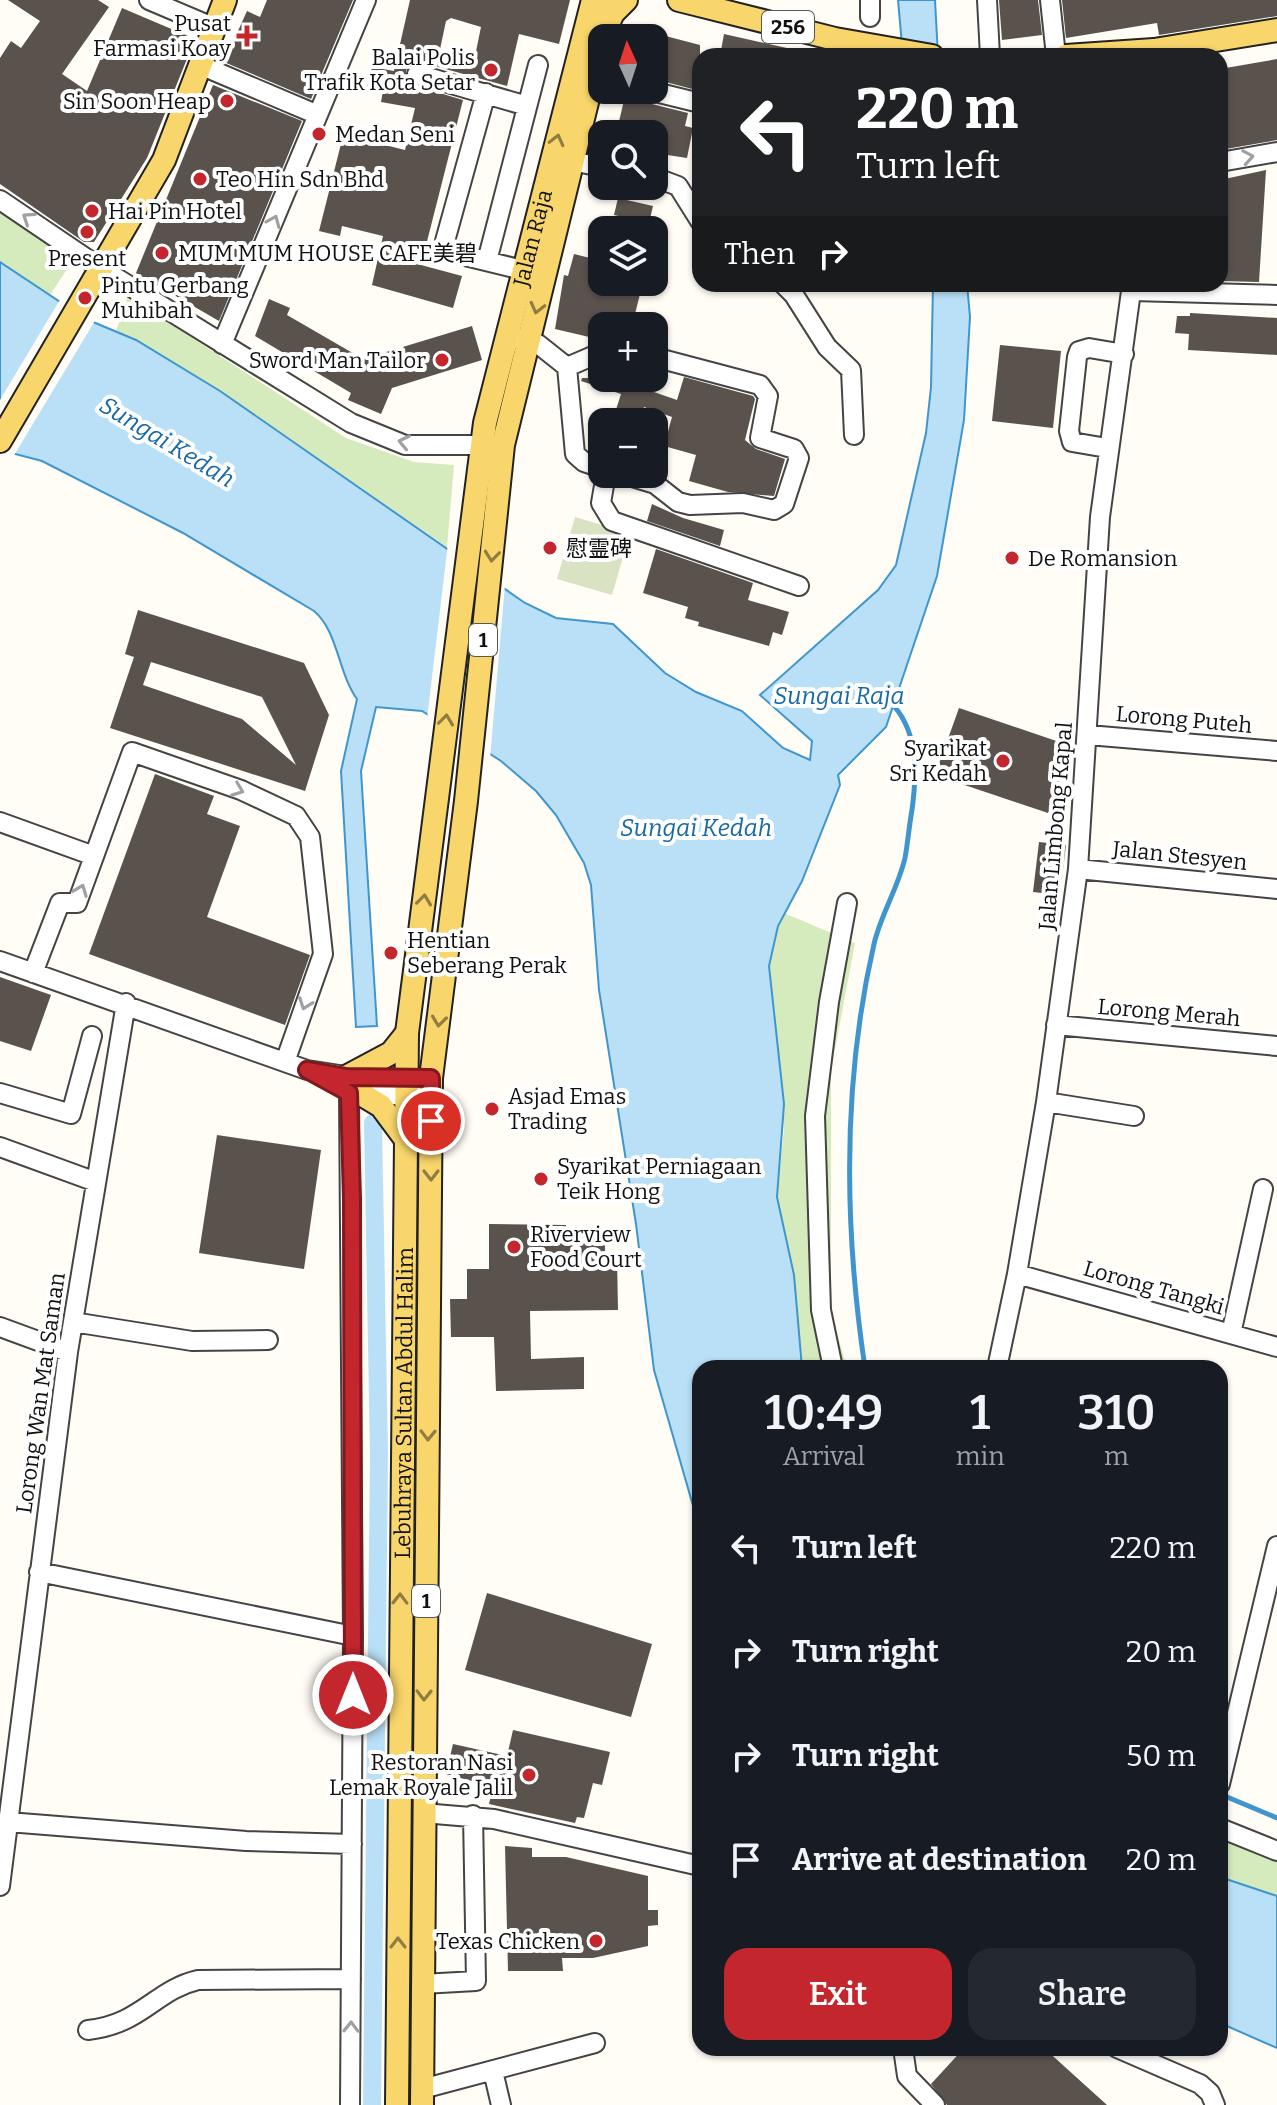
<!DOCTYPE html>
<meta charset="utf-8">
<style>
body{margin:0;font-family:Bitter,"Noto Sans SC",serif;background:#242831;color:#f1f3f6;height:100vh;display:flex;flex-direction:column;font-size:30px;white-space:nowrap}
*{box-sizing:border-box;margin:0}
p{font-size:26px;color:#9ea1a6}
.icon{flex:none;width:44px;height:44px;fill:none;stroke:currentColor;stroke-width:2;stroke-linecap:round;stroke-linejoin:round}
.map{position:relative;flex:1;overflow:hidden}
.panel{position:absolute;left:692px;top:1360px;width:536px;height:696px;display:flex;flex-direction:column;background:#171b24;border-radius:24px;box-shadow:0 2px 6px #0004}
.panel>*{flex:none}
.top-card{position:absolute;left:692px;top:48px;width:536px;height:244px;border-radius:24px;box-shadow:0 2px 6px #0004;background:#202124;color:#fff;overflow:hidden}
.needle{width:52px;rotate:357deg}
.fabs{position:absolute;left:588px;top:24px;display:grid;gap:16px}
.fabs a{display:grid;place-items:center;width:80px;height:80px;border-radius:16px;background:#171b24;box-shadow:0 2px 6px #0004;font-size:40px}
.pin{position:absolute;display:grid;place-items:center;width:68px;height:68px;color:#fff;margin:-34px;border:4px solid #fff;border-radius:50%;box-shadow:0 2px 8px #0007}
.me{position:absolute;width:88px;margin:-44px;rotate:0deg;stroke-linejoin:round;filter:drop-shadow(0 0 6px #0008)}
.turn{display:flex;align-items:center;gap:28px;height:168px;padding:0 32px;font-size:36px}
.turn .icon{width:104px;height:104px;stroke-width:2.5}
.turn b{display:block;font-size:56px;line-height:68px}
.then{display:flex;align-items:center;height:76px;padding:0 32px;background:#0003;gap:16px;font-size:30px}
.eta{display:flex;justify-content:space-evenly;align-items:center;height:136px;text-align:center}
.eta b{font-size:48px;font-weight:600;line-height:56px}
.cta{display:flex;gap:16px;margin-top:auto;padding:16px 32px}
.cta a{flex:1;height:92px;border-radius:24px;background:#c4262e;color:#fff;font-size:32px;font-weight:600;line-height:92px;text-align:center}
.cta a+a{background:#242831;color:#f1f3f6}
ul{padding:0;list-style:none}
li{display:flex;align-items:center;gap:24px;height:104px;padding:0 32px}
li div{flex:1}
li b{display:block;font-size:30px}
li em{font-style:normal}
.map>svg:first-child{display:block}
</style>
<div class="map">
<svg width="1277" height="2105" viewBox="0 0 1277 2105">
<rect width="100%" height="100%" fill="#fffdf5"/>
<path fill="#d5ebbd" d="M 0,212 L 73,260 L 50,295 L 0,262 Z
M 128,296 L 346,438 L 414,462 L 454,465 L 447,547 L 220,391 L 116,331 Z
M 784,913 L 855,943 L 831,1071 L 831,1312 L 847,1368 L 802,1368 L 794,1275 L 777,1197 L 784,1129 L 769,966 L 772,943 Z
M 1220,1823 L 1277,1845 L 1277,1896 L 1220,1877 Z"/>
<path fill="#d9e3c4" d="M 575,517 L 630,533 L 612,595 L 557,579 Z"/>
<path fill="#b9e0f7" stroke="#3f96cf" stroke-width="2" d="M 898,0 L 935,0 L 938,56 L 903,56 Z
M 0,262 L 86,319 L 136,340 L 220,391 L 525,603 L 556,618 L 613,624 L 665,673 L 696,692 L 742,711 L 783,748 L 810,760 L 812,741 L 760,695 L 878,590 L 896,565 L 926,433 L 931,387 L 933,284 L 967,284 L 970,317 L 964,420 L 937,576 L 886,727 L 838,775 L 840,785 L 802,881 L 778,926 L 769,966 L 784,1104 L 777,1197 L 794,1275 L 802,1368 L 700,1368 L 700,1530 L 654,1370 L 636,1224 L 599,990 L 591,885 L 584,863 L 556,815 L 536,791 L 501,761 L 422,711 L 376,707 L 361,771 L 377,1026 L 356,1027 L 341,771 L 357,699 C 338,673 338,631 314,611 L 183,533 L 42,461 L 0,450 Z
M 1220,1877 L 1277,1896 L 1277,2048 L 1220,2023 Z"/>
<path fill="#fffdf5" d="M 61,298 L 96,319 L 13,457 L 0,454 L 0,400 Z
M 448,543 L 505,585 L 490,759 L 427,719 Z"/>
<g fill="none" stroke-linecap="round" stroke-linejoin="round">
<path stroke="#3f96cf" stroke-width="5" d="M 865,1368 C 844,1227 842,1083 874,944 C 881,914 898,888 905,858 C 908,842 909,826 912,810 C 917,773 919,729 889,701
M 1220,1794 L 1277,1818"/>
<path stroke="#b9e0f7" stroke-width="18" d="M 372,2105 L 379,1455 L 373,1123"/>
</g>
<path fill="#5a524d" fill-rule="evenodd" d="M 8,0 L 98,0 L 109,7 L 62,74 L 87,91 L 122,8 L 195,39 L 147,158 L 94,242 L 84,242 L 0,184 L 0,58 L 11,41 L 21,48 L 40,21 Z
M 267,0 L 353,0 L 311,99 L 224,62 L 247,11 L 260,17 Z
M 410,0 L 570,0 L 559,44 L 519,34 L 507,86 L 420,62 L 413,63 L 406,70 L 406,78 L 413,85 L 463,100 L 421,265 L 462,276 L 453,308 L 372,285 L 383,236 L 342,226 L 340,236 L 319,231 L 346,124 L 367,129 L 365,140 L 405,150 L 415,108 L 381,102 L 383,91 L 367,88 L 372,67 L 394,71 ZM 451,18 L 481,27 L 474,61 L 439,54 L 446,21 Z
M 999,0 L 1038,0 L 1042,35 L 1002,40 Z
M 1062,0 L 1277,0 L 1277,16 L 1159,35 L 1157,23 L 1066,38 Z
M 654,33 L 700,45 L 700,91 L 654,79 Z
M 724,34 L 796,50 L 796,56 L 720,56 Z
M 1277,59 L 1277,140 L 1220,150 L 1220,69 Z
M 213,85 L 302,121 L 219,321 L 136,273 Z
M 626,92 L 644,102 L 688,113 L 685,126 L 693,128 L 687,158 L 654,153 L 654,134 L 616,134 Z
M 1266,170 L 1259,282 L 1220,281 L 1220,180 Z
M 618,198 L 653,206 L 649,223 L 614,215 Z
M 574,254 L 602,261 L 602,282 L 643,282 L 632,326 L 602,326 L 602,340 L 555,329 L 564,275 L 568,276 Z
M 269,299 L 290,308 L 287,315 L 363,359 L 367,353 L 373,356 L 472,326 L 482,360 L 392,388 L 381,414 L 348,400 L 351,393 L 255,336 Z
M 1190,313 L 1277,318 L 1277,355 L 1188,350 L 1189,334 L 1175,333 L 1177,316 L 1190,316 Z
M 1000,345 L 1061,351 L 1053,428 L 992,421 Z
M 684,377 L 753,396 L 755,399 L 745,440 L 756,449 L 785,459 L 774,496 L 728,492 L 689,481 L 696,455 L 664,446 L 672,417 L 644,407 L 639,422 L 612,422 L 621,394 L 581,381 L 582,378 L 655,378 L 651,391 L 677,400 Z
M 652,504 L 683,518 L 724,530 L 720,546 L 647,521 Z
M 656,549 L 753,583 L 748,600 L 789,612 L 782,635 L 773,632 L 769,646 L 698,626 L 699,622 L 685,618 L 688,607 L 643,593 Z
M 138,610 L 304,663 L 329,715 L 305,791 L 110,728 L 134,657 L 125,654 ZM 151,662 L 262,697 L 296,765 L 242,719 L 143,685 Z
M 959,708 L 1071,746 L 1048,813 L 935,775 Z
M 155,774 L 214,796 L 207,814 L 240,826 L 207,917 L 310,955 L 285,1025 L 89,954 Z
M 1039,842 L 1066,845 L 1060,895 L 1033,892 Z
M 0,977 L 51,995 L 31,1051 L 0,1041 Z
M 217,1135 L 321,1150 L 304,1269 L 199,1253 Z
M 489,1224 L 566,1225 L 566,1232 L 605,1232 L 605,1258 L 617,1258 L 618,1310 L 530,1311 L 531,1359 L 584,1357 L 584,1389 L 496,1391 L 494,1337 L 451,1337 L 450,1299 L 467,1299 L 467,1269 L 489,1269 Z
M 487,1593 L 652,1644 L 631,1717 L 465,1670 Z
M 513,1730 L 610,1752 L 602,1785 L 593,1783 L 584,1818 L 577,1817 L 575,1823 L 489,1804 L 493,1787 L 446,1774 L 453,1744 L 507,1756 Z
M 505,1846 L 532,1848 L 532,1857 L 566,1857 L 648,1876 L 648,1910 L 658,1910 L 658,1925 L 648,1926 L 648,1946 L 593,1958 L 562,1958 L 563,1971 L 508,1971 Z
M 964,2048 L 1044,2048 L 1107,2105 L 947,2105 L 931,2084 Z"/>
<g fill="none" stroke-linecap="round" stroke-linejoin="round">
<g stroke="#444" stroke-width="22">
<path id="minor" d="M 149,0 L 215,28
M 870,0 L 870,17
M 987,0 L 990,56
M 1050,0 L 1056,56
M 200,65 L 318,115
M 417,74 L 527,106
M 647,90 L 700,103
M 486,93 L 445,241 L 453,253 L 535,273
M 571,161 L 602,167
M 1220,162 L 1277,152
M 654,177 L 678,186 L 700,221
M 0,200 L 102,269 L 351,423 L 405,445 L 496,445
M 487,261 L 538,65
M 783,284 L 794,295 L 827,347 L 851,370 L 854,435
M 1132,291 L 1277,295
M 517,339 L 538,344 L 567,367 L 575,454 L 584,462 L 602,468
M 222,344 L 366,0
M 567,367 L 602,352
M 1107,448 L 1072,442 L 1069,431 L 1077,357 L 1079,351 L 1089,348 L 1124,354
M 606,474 L 601,503 L 612,521 L 799,586
M 622,474 L 655,484 L 678,502 L 690,505 L 743,503 L 774,510 L 784,504 L 799,458 L 794,449 L 760,438 L 768,396 L 760,385 L 654,357
M 1088,735 L 1277,751
M 0,822 L 94,856
M 1078,869 L 1277,889
M 0,961 L 307,1070 L 359,1078 L 418,1077
M 33,973 L 60,903 L 77,903 L 132,752 L 241,790 L 296,816 L 310,837 L 323,954 L 285,1062
M 1056,1025 L 1277,1046
M 0,1093 L 71,1114 L 92,1036
M 349,1093 L 353,1636 L 350,2105
M 360,1094 L 419,1096
M 1046,1102 L 1134,1116
M 0,1147 L 96,1182
M 1017,1274 L 1277,1347
M 73,1322 L 192,1341 L 268,1340
M 0,1327 L 68,1352
M 1231,1334 L 1263,1189
M 833,1368 L 821,1310 L 815,1116 L 829,1002 L 847,903
M 997,1368 L 1017,1274 L 1046,1102 L 1078,869 L 1100,517 L 1132,284
M 39,1572 L 353,1636
M 1220,1784 L 1277,1546
M 423,1813 L 494,1819 L 700,1866
M 8,1822 L 246,1841 L 352,1844
M 1220,1828 L 1277,1851
M 0,1886 L 68,1352 L 126,1003
M 422,1984 L 476,1981 L 473,1815
M 88,2030 C 142,2024 155,1990 198,1980 L 351,1979
M 903,2048 L 907,2076 L 935,2105
M 1117,2048 L 1200,2084 L 1210,2093 L 1215,2105
M 493,2071 L 501,2105
M 422,2089 L 595,2043"/>
</g>
<g stroke="#222" stroke-width="26">
<g id="major">
<path d="M 679,0 L 835,39 L 932,56"/>
<path d="M 606,28 L 613,13 L 626,0"/>
<path d="M 603,38 L 606,0"/>
<path d="M 1066,56 L 1154,50 L 1277,30"/>
<path d="M 0,441 L 164,160 L 225,0"/>
<path d="M 346,1077 L 391,1053 L 407,1033"/>
<path d="M 361,1094 L 381,1106 L 404,1137"/>
<path id="s1" d="M 397,2105 L 407,1033 L 485,423 L 593,0"/>
<path d="M 422,2105 L 431,1078 L 466,801 L 503,445 L 602,41"/>
</g>
</g>
<use href="#minor" stroke="#fff" stroke-width="18"/>
<use href="#major" stroke="#f9d66b" stroke-width="22"/>
</g>
<defs><path id="oneway-chevron" d="M-2-3.5L2.5 0L-2 3.5" fill="none" stroke-width="1.6" stroke-linecap="round" stroke-linejoin="round" transform="scale(2)"/></defs>
<g stroke="#917d42">
<use href="#oneway-chevron" transform="translate(557 140) rotate(-76)"/>
<use href="#oneway-chevron" transform="translate(537 308) rotate(104)"/>
<use href="#oneway-chevron" transform="translate(492 556) rotate(96)"/>
<use href="#oneway-chevron" transform="translate(446 720) rotate(-83)"/>
<use href="#oneway-chevron" transform="translate(424 900) rotate(-83)"/>
<use href="#oneway-chevron" transform="translate(439 1021) rotate(97)"/>
<use href="#oneway-chevron" transform="translate(431 1175) rotate(90)"/>
<use href="#oneway-chevron" transform="translate(428 1435) rotate(91)"/>
<use href="#oneway-chevron" transform="translate(400 1599) rotate(-89)"/>
<use href="#oneway-chevron" transform="translate(424 1695) rotate(91)"/>
<use href="#oneway-chevron" transform="translate(398 1943) rotate(-90)"/>
</g>
<g stroke="#a0a0a0">
<use href="#oneway-chevron" transform="translate(1248 157) rotate(-10)"/>
<use href="#oneway-chevron" transform="translate(28 218) rotate(-146)"/>
<use href="#oneway-chevron" transform="translate(274 221) rotate(-67)"/>
<use href="#oneway-chevron" transform="translate(404 442) rotate(-168)"/>
<use href="#oneway-chevron" transform="translate(238 790) rotate(21)"/>
<use href="#oneway-chevron" transform="translate(81 890) rotate(-69)"/>
<use href="#oneway-chevron" transform="translate(305 1004) rotate(110)"/>
<use href="#oneway-chevron" transform="translate(351 2027) rotate(-89)"/>
</g>
<g fill="none" stroke-linecap="round" stroke-linejoin="round">
<g stroke="#7f191e" stroke-width="20">
<path id="route" d="M 353,1695 L 352,1199 L 349,1093 L 307,1070 L 346,1077 L 431,1078 L 431,1121"/>
</g>
<use href="#route" stroke="#c4262e" stroke-width="14"/>
</g>
<g fill="#c4262e" stroke="#fff" stroke-width="3">
<path d="M243 24h8v8h8v8h-8v8h-8v-8h-8v-8h8z"/>
<circle cx="491" cy="70" r="8"/>
<circle cx="227" cy="101" r="8"/>
<circle cx="319" cy="134" r="8"/>
<circle cx="200" cy="179" r="8"/>
<circle cx="92" cy="211" r="8"/>
<circle cx="87" cy="232" r="8"/>
<circle cx="162" cy="253" r="8"/>
<circle cx="85" cy="298" r="8"/>
<circle cx="442" cy="360" r="8"/>
<circle cx="550" cy="548" r="8"/>
<circle cx="1012" cy="558" r="8"/>
<circle cx="1003" cy="761" r="8"/>
<circle cx="391" cy="953" r="8"/>
<circle cx="492" cy="1109" r="8"/>
<circle cx="541" cy="1179" r="8"/>
<circle cx="514" cy="1247" r="8"/>
<circle cx="529" cy="1775" r="8"/>
<circle cx="596" cy="1941" r="8"/>
</g>
<g text-anchor="middle" stroke-width="8" stroke-linejoin="round" paint-order="stroke">
<g fill="#fff" stroke="#585858" stroke-width="2">
<rect x="762" y="11" width="52" height="32" rx="6"/>
<rect x="469" y="624" width="28" height="32" rx="6"/>
<rect x="412" y="1585" width="28" height="32" rx="6"/>
</g>
<g font-size="20" font-weight="bold" fill="#111">
<text x="788" y="34">256</text>
<text x="483" y="647">1</text>
<text x="426" y="1608">1</text>
</g>
<g font-size="22" fill="#111" stroke="#fff" text-anchor="start">
<text x="231" y="31" text-anchor="end">Pusat<tspan x="231" dy="25">Farmasi Koay</tspan></text>
<text x="475" y="65" text-anchor="end">Balai Polis<tspan x="475" dy="25">Trafik Kota Setar</tspan></text>
<text x="211" y="109" text-anchor="end">Sin Soon Heap</text>
<text x="335" y="142">Medan Seni</text>
<text x="216" y="187">Teo Hin Sdn Bhd</text>
<text x="108" y="219">Hai Pin Hotel</text>
<text x="178" y="261">MUM MUM HOUSE CAFE美碧</text>
<text x="87" y="266" text-anchor="middle">Present</text>
<text x="101" y="293">Pintu Gerbang<tspan x="101" dy="25">Muhibah</tspan></text>
<text x="426" y="368" text-anchor="end">Sword Man Tailor</text>
<text x="566" y="556">慰霊碑</text>
<text x="1028" y="566">De Romansion</text>
<text x="987" y="756" text-anchor="end">Syarikat<tspan x="987" dy="25">Sri Kedah</tspan></text>
<text x="407" y="948">Hentian<tspan x="407" dy="25">Seberang Perak</tspan></text>
<text x="508" y="1104">Asjad Emas<tspan x="508" dy="25">Trading</tspan></text>
<text x="557" y="1174">Syarikat Perniagaan<tspan x="557" dy="25">Teik Hong</tspan></text>
<text x="530" y="1242">Riverview<tspan x="530" dy="25">Food Court</tspan></text>
<text x="513" y="1770" text-anchor="end">Restoran Nasi<tspan x="513" dy="25">Lemak Royale Jalil</tspan></text>
<text x="580" y="1949" text-anchor="end">Texas Chicken</text>
</g>
<g font-size="22" fill="#111" stroke="#fff">
<text dy="8" stroke="none"><textPath href="#s1" startOffset="1878">Jalan Raja</textPath></text>
<text transform="translate(1184 719) rotate(5)" y="8">Lorong Puteh</text>
<text transform="translate(1055 826) rotate(-85)" y="8">Jalan Limbong Kapal</text>
<text transform="translate(1180 855) rotate(6)" y="8">Jalan Stesyen</text>
<text transform="translate(1169 1012) rotate(5)" y="8">Lorong Merah</text>
<text transform="translate(1154 1287) rotate(16)" y="8">Lorong Tangki</text>
<text transform="translate(40 1393) rotate(-82)" y="8">Lorong Wan Mat Saman</text>
<text dy="8" stroke="none"><textPath href="#s1" startOffset="702">Lebuhraya Sultan Abdul Halim</textPath></text>
</g>
<g font-size="24" font-style="italic" fill="#1768a6" stroke="#fff">
<text transform="translate(167 442) rotate(31)" y="8">Sungai Kedah</text>
<text x="839" y="704">Sungai Raja</text>
<text x="696" y="836">Sungai Kedah</text>
</g>
</g>
</svg>
<div class="fabs">
<a><svg class="needle" viewBox="-14 -14 28 28"><path d="M0-13l5 13h-10z" fill="#e53935"/><path d="M0 13l5-13h-10z" fill="#9ea1a6"/></svg></a>
<a><svg class="icon" aria-label="search" viewBox="0 0 24 24"><circle cx="10" cy="10" r="6"/><path d="M15 15l6 6"/></svg></a>
<a><svg class="icon" aria-label="layers" viewBox="0 0 24 24"><path d="M12 4l9 5-9 5-9-5zM3 14l9 5 9-5"/></svg></a>
<a>+</a>
<a>−</a>
</div>
<div class="pin" style="left:431px;top:1121px;background:#d93025"><svg class="icon" aria-label="arrive" viewBox="0 0 24 24"><path d="M6 21V4h12l-3 4 3 4H6"/></svg></div>
<svg class="me" style="left:353px;top:1695px" viewBox="-20 -20 40 40"><circle r="17" fill="#c4262e" stroke="#fff" stroke-width="3"/><path d="M0-11L8 9 0 5-8 9z" fill="#fff"/></svg>
<div class="top-card">
<div class="turn"><svg class="icon" aria-label="left" viewBox="0 0 24 24"><path d="M17 20v-9H6M10 6l-5 5 5 5"/></svg><div><b>220 m</b>Turn left</div></div>
<div class="then">Then<svg class="icon" aria-label="right" viewBox="0 0 24 24"><path d="M7 20v-9h11M14 6l5 5-5 5"/></svg></div>
</div>
<section class="panel">
<div class="eta">
<div><b>10:49</b><p>Arrival</p></div>
<div><b>1</b><p>min</p></div>
<div><b>310</b><p>m</p></div>
</div>
<ul>
<li><svg class="icon" aria-label="left" viewBox="0 0 24 24"><path d="M17 20v-9H6M10 6l-5 5 5 5"/></svg><div><b>Turn left</b></div><em>220 m</em></li>
<li><svg class="icon" aria-label="right" viewBox="0 0 24 24"><path d="M7 20v-9h11M14 6l5 5-5 5"/></svg><div><b>Turn right</b></div><em>20 m</em></li>
<li><svg class="icon" aria-label="right" viewBox="0 0 24 24"><path d="M7 20v-9h11M14 6l5 5-5 5"/></svg><div><b>Turn right</b></div><em>50 m</em></li>
<li><svg class="icon" aria-label="arrive" viewBox="0 0 24 24"><path d="M6 21V4h12l-3 4 3 4H6"/></svg><div><b>Arrive at destination</b></div><em>20 m</em></li>
</ul>
<div class="cta"><a>Exit</a><a>Share</a></div>
</section>
</div>
